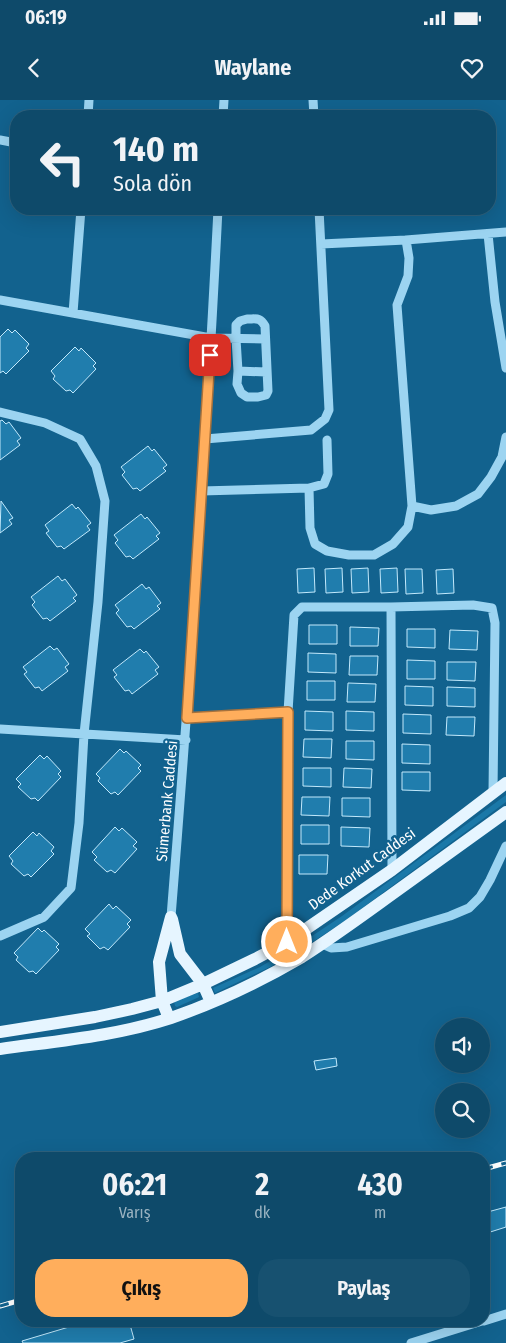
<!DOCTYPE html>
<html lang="tr">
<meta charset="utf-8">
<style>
body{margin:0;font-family:"Fira Sans Condensed",sans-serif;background:#175170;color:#f1f3f6;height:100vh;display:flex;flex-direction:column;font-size:19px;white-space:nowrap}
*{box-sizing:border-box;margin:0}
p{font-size:16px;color:#9bb3c1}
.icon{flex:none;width:28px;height:28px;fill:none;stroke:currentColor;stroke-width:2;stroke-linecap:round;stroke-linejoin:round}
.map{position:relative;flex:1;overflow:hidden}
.drawer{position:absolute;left:15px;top:1052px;width:475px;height:175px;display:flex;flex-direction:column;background:#0e4a6a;border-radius:20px;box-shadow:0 5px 20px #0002,0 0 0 1px #2e627e}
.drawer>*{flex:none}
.hud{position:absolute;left:10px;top:10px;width:486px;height:105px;border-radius:20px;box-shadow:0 5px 20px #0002,0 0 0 1px #2e627e;background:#0e4a6a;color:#f1f3f6;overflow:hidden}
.buttons{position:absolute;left:435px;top:918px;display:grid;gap:10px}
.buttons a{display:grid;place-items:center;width:55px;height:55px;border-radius:50%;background:#0e4a6a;box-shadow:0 5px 20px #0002,0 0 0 1px #2e627e;font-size:25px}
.pin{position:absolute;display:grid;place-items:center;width:42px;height:42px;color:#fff;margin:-21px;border-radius:10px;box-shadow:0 2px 8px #0006}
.me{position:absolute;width:55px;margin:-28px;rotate:0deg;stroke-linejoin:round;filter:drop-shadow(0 0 4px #0008)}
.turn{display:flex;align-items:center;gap:18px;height:105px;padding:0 20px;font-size:22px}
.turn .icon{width:65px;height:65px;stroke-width:2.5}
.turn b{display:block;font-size:35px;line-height:42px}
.eta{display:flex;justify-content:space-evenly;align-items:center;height:85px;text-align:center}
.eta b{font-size:30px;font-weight:700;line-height:35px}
.button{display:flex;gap:10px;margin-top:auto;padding:10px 20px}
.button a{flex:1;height:58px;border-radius:20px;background:#ffae5c;color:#111;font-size:20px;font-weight:700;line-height:58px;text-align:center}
.button a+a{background:#175170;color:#f1f3f6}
.status{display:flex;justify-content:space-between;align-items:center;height:35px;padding:0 25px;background:#0e4a6a;direction:ltr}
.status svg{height:14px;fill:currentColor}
header{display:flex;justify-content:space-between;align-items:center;height:65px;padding:0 20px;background:#0e4a6a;font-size:22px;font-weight:700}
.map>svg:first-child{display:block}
</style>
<div class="status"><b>06:19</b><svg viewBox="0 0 49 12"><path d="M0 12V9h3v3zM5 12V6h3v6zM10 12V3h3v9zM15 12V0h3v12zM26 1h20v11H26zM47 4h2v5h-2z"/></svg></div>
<header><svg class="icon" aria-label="back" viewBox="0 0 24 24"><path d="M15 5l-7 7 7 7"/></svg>Waylane<svg class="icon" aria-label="heart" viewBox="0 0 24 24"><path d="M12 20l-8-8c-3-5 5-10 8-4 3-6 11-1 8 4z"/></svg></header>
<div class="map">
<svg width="506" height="1243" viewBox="0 0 506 1243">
<rect width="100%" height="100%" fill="#12628e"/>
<path fill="#1a78a8" d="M 506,695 L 506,702 L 346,820 L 308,845 L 270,867 L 215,893 L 213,888 L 260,867 L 306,840 L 342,816 Z
M 198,893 L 199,897 L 197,898 L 177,907 L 175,906 L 174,901 Z"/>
<path fill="#207dad" stroke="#c2e9fc" d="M 8,229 L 12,233 L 15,230 L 29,244 L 26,248 L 29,251 L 6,274 L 3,271 L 0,273 L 0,237 Z
M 75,247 L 79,251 L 81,248 L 96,263 L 93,266 L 96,269 L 73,293 L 70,290 L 66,291 L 53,279 L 55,276 L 51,271 Z
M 2,320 L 6,324 L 9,322 L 21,338 L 17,341 L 20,345 L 0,360 L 0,321 Z
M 148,346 L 152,351 L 154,349 L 167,365 L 163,368 L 166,371 L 140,391 L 137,388 L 133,389 L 122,375 L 125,372 L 121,367 Z
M 1,401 L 13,418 L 9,420 L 12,424 L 0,433 Z
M 72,404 L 76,409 L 78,407 L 91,423 L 87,426 L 90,430 L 64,449 L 61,446 L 57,447 L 46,433 L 49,431 L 45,425 Z
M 141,414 L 145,419 L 147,417 L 160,433 L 156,436 L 159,439 L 133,459 L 130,456 L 126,457 L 115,443 L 118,440 L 114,435 Z
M 314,468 L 315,492 L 298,493 L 297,469 Z
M 342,468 L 343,492 L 326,493 L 325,469 Z
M 368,468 L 369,492 L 352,493 L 351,469 Z
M 397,468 L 398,492 L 381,493 L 380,469 Z
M 405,469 L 422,469 L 423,493 L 406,494 Z
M 453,469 L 454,493 L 437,494 L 436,470 Z
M 58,476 L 62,481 L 65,479 L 77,495 L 73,498 L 76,501 L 50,521 L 47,518 L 43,519 L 32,505 L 35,502 L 31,497 Z
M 142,484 L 146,489 L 149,487 L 161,503 L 157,506 L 160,509 L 134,529 L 131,526 L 127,527 L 116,513 L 119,510 L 115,505 Z
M 309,525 L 337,525 L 337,544 L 309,544 Z
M 350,527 L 379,528 L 378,546 L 350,546 Z
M 407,529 L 435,529 L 435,548 L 407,547 Z
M 450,530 L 478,531 L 477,550 L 449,549 Z
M 50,546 L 54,550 L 57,548 L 69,564 L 65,567 L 68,571 L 42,591 L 39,587 L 35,588 L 24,574 L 27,572 L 23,567 Z
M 140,549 L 144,553 L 146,551 L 159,567 L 155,570 L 158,574 L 132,594 L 129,590 L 125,591 L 114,577 L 117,575 L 113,570 Z
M 308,553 L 336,554 L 336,573 L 308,572 Z
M 350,556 L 378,556 L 377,575 L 349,575 Z
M 407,560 L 435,561 L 435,579 L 407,579 Z
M 447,562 L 476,562 L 475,581 L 447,580 Z
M 307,581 L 335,581 L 335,600 L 307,600 Z
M 348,583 L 376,584 L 375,602 L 347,602 Z
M 405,586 L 433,587 L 433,606 L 405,605 Z
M 447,587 L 475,588 L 475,607 L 447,606 Z
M 305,611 L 333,612 L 333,631 L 305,630 Z
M 346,611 L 374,612 L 374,631 L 346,630 Z
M 403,614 L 431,615 L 431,634 L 403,633 Z
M 447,617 L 475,617 L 474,636 L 446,635 Z
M 304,639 L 332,639 L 331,658 L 303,657 Z
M 346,641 L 374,641 L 374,660 L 346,659 Z
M 402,644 L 430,645 L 430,664 L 402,663 Z
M 120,649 L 124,653 L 126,651 L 141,665 L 138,668 L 141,671 L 118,695 L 115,692 L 111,694 L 98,681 L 100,678 L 96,674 Z
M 40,655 L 44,659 L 47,656 L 61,671 L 58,674 L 61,677 L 38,701 L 35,698 L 31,699 L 18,687 L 21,684 L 16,679 Z
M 303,668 L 331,668 L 331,687 L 303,686 Z
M 344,668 L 372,669 L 371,688 L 343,687 Z
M 402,672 L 430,672 L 430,691 L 402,690 Z
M 302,697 L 330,697 L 329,716 L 301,715 Z
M 342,698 L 370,698 L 370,717 L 342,716 Z
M 301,725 L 329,725 L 329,744 L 301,744 Z
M 115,727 L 119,731 L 122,728 L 137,742 L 133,746 L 137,749 L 115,773 L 111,770 L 107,772 L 94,760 L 97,757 L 92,752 Z
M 341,727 L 370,728 L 369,747 L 341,746 Z
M 33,732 L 37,736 L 39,733 L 54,747 L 51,751 L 54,754 L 31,777 L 28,774 L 24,776 L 11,764 L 13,761 L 9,756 Z
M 299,755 L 328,755 L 327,774 L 299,774 Z
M 109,804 L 113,809 L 116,806 L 131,820 L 127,824 L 130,827 L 108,850 L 104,847 L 100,849 L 87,836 L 90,834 L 85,829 Z
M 38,828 L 42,832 L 44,830 L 59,844 L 56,847 L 59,850 L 36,874 L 33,871 L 29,872 L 16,860 L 18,857 L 14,853 Z
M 336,958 L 337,966 L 316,970 L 314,961 Z
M 506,1107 L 506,1127 L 484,1134 L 484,1113 Z
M 89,1221 L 129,1221 L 134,1239 L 120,1243 L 23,1243 L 22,1241 Z
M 251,1221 L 269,1221 L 252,1226 Z"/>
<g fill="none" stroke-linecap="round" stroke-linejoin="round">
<path stroke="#9cd4f1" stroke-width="9" d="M 313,0 L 314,16
M 88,16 L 89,0
M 223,16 L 224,0
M 0,40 L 16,43
M 488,134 L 495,202 L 506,268
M 321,144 L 406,140 L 506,132
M 0,200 L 211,238 L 265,239
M 73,213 L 81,109
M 247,219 C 257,219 260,217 265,226 L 268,291 L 266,295 L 258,297 L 247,297 L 241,293 L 237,284 L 238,271 L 236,239 L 236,225 L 240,221 Z
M 238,271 L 266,272
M 0,312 L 45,323 L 80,339 L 96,366 L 105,401 L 98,502 L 84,634 L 79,723 L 71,788 L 44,817 L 0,836
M 205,339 L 311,330 L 325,319 L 329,310 L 319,109
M 309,388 L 310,428 L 315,444 L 327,451 L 349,455 L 374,455 L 393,444 L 408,427 L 412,406 L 397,205 L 408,176 L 409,158 L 406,140
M 201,391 L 309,388 L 324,384 L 328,374 L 327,340
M 412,406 L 431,410 L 456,406 L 478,394 L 491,377 L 502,357 L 506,337
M 391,507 L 392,770
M 187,618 L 288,612
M 0,629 L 186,640
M 171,817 C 190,581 206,345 218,109
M 287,842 L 288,612 L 294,515 L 302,507 L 391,507 L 473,505 L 492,508 L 495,523 L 493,692
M 322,844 L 331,848 L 347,847 L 450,816 L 469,808 L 480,797 L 490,780 L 506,746
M 484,1221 L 506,1214
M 411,1243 L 482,1221"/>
<path stroke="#e6f5ff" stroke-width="12" d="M 172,819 L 180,854 L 203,884 L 211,902
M 169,918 L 162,901 L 159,862 L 171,817
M 0,932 L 95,917 L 132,909 L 162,901 L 203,884 L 255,859 L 287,842 L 392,770 L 506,683
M 0,949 C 57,941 116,936 171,918 C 217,902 261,881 302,857 C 335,836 366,813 398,790 C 434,764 470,738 506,712"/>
<g stroke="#fff" stroke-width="5">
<path id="rail" d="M 484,1069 L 506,1063
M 0,1206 L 21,1200"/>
</g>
<use href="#rail" stroke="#12628e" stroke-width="3" stroke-dasharray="9" stroke-linecap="butt"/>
</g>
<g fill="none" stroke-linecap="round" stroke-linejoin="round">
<g stroke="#a6713c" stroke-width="12">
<path id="route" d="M 210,255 L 187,618 L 288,612 L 287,842"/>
</g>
<use href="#route" stroke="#ffae5c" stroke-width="9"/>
</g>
<g text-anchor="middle" stroke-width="5" stroke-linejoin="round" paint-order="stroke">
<g font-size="15" fill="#fff" stroke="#12628e">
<text transform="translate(167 701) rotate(-85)" y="5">Sümerbank Caddesi</text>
<text transform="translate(362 769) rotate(-36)" y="5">Dede Korkut Caddesi</text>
</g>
</g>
</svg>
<div class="buttons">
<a><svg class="icon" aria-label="sound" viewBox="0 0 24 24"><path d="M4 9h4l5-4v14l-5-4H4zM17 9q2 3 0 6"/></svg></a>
<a><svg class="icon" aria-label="search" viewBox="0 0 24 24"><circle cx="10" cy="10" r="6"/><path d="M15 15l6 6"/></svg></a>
</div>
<div class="pin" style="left:210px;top:255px;background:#d93025"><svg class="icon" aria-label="arrive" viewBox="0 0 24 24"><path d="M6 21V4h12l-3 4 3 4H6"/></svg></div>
<svg class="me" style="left:287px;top:842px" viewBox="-20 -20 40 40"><circle r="17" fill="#ffae5c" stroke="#fff" stroke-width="3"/><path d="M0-11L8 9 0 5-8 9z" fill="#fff"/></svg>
<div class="hud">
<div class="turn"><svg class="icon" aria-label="left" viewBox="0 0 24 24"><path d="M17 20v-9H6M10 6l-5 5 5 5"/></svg><div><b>140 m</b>Sola dön</div></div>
</div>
<section class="drawer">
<div class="eta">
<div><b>06:21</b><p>Varış</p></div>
<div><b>2</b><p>dk</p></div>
<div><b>430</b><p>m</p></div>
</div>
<div class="button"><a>Çıkış</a><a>Paylaş</a></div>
</section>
</div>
